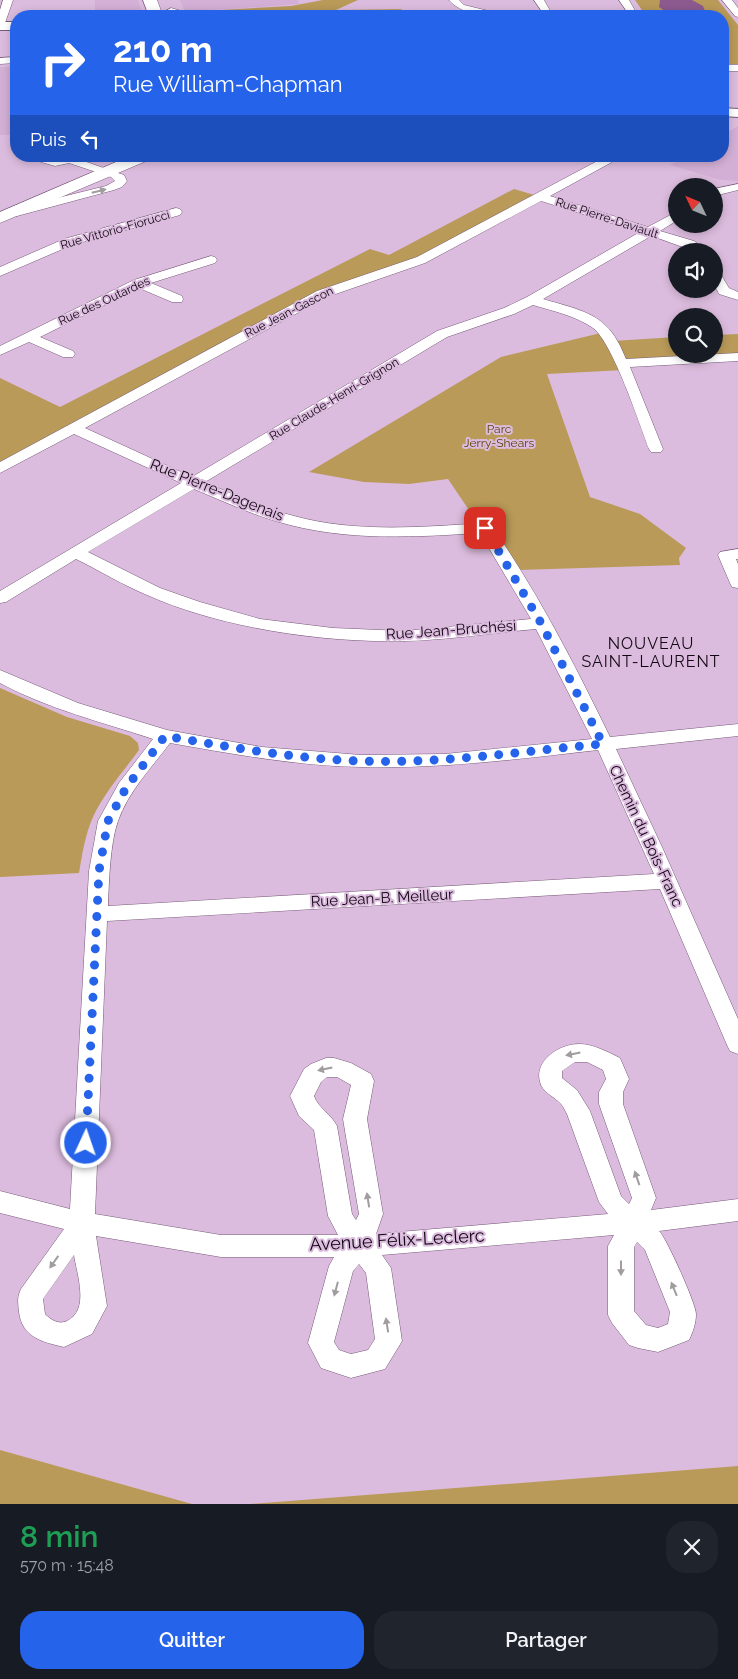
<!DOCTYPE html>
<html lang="fr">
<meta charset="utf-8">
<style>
body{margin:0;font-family:Raleway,sans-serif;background:#20242c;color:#f1f3f6;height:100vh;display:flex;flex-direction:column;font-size:19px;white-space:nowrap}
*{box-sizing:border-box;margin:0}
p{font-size:16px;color:#9ea1a6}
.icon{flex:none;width:28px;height:28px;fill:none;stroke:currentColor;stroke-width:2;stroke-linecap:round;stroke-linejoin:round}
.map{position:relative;height:1504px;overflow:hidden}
.drawer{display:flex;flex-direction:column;background:#171b24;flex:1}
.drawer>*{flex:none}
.hud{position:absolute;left:10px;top:10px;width:719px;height:152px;border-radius:20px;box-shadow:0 2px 8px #0003;background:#2563eb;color:#fff;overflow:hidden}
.needle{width:32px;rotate:313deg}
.controls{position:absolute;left:668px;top:178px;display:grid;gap:10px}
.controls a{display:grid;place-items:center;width:55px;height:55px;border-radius:50%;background:#171b24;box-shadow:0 2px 8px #0003;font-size:25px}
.pin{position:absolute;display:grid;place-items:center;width:42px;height:42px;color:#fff;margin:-21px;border-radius:10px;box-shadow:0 2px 8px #0006}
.me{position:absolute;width:55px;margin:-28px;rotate:3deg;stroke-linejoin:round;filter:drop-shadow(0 0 4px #0008)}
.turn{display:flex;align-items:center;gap:18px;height:105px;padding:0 20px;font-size:22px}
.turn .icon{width:65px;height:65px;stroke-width:2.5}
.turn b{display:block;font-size:35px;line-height:42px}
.then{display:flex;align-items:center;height:48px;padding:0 20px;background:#0003;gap:10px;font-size:19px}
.round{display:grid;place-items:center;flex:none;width:52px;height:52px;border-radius:20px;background:#20242c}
.overview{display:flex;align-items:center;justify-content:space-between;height:85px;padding:0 20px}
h1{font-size:30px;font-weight:600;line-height:38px;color:#1e9e55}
.action{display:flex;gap:10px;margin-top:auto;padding:10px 20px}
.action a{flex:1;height:58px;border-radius:20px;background:#2563eb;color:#fff;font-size:20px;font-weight:600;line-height:58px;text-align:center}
.action a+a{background:#20242c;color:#f1f3f6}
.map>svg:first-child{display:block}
</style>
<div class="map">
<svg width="738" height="1504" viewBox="0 0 738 1504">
<rect width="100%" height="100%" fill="#dcbcde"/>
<path fill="#d3afd5" d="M 95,0 L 138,0 L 143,16 L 95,16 Z
M 180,0 L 298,0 L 299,4 L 185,12 Z
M 0,67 L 16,67 L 16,135 L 0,135 Z
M 738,126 L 738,181 L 721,180 L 670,165 L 686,156 L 722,156 L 723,135 Z"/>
<path fill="#b99a58" d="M 323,0 L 358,0 L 336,10 L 403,9 L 383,16 L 204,16 L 185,12 L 291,6 Z
M 635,0 L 718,0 L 738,25 L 738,64 L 723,64 L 722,16 L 646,16 Z
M 514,189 L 541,197 L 421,260 L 348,283 L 0,468 L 0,378 L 60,407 L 370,249 L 389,255 Z
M 605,332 L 624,370 L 547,374 L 590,497 L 640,514 L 686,548 L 679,558 L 680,565 L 518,570 L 485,528 L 473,516 L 448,479 L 409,484 L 364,482 L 309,472 L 501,357 Z
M 738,334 L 738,355 L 629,360 L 622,356 L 613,341 L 676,337 L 676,354 L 714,354 L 714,335 Z
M 0,688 L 67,717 L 130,736 L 138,743 L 139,750 C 123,772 104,793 93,817 C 85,835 82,855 79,873 L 0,877 Z
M 0,1450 L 192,1504 L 0,1504 Z
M 738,1466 L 738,1504 L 251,1504 Z"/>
<path fill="#8c5a8f" d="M 660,0 L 692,0 L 703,6 L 707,16 L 672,16 L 659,7 Z"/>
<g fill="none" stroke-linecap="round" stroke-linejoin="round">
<g stroke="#765a77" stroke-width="1">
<path id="street" d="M 3,0 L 13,0 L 5,23 L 0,26 L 0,10 Z
M 449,0 L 459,0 L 464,5 L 501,14 L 503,16 C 485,17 461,14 449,0 Z
M 534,0 L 544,0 L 553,16 L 545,16 Z
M 619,0 L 629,0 L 638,16 L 630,16 Z
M 722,0 L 732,0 L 738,8 L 738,17 L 735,16 Z
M 16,57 L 16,63 L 0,64 L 0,58 Z
M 722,65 L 738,65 L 738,71 L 722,71 Z
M 39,156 L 51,156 L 51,158 L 76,156 L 75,158 L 124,175 L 127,181 L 122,187 L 114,190 L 17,216 L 13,215 L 11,212 L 13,209 L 106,186 L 115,181 L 111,177 L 69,163 L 55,166 L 41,162 Z
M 603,156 L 614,156 L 612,162 L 550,196 L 648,227 L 676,212 L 676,221 L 660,231 L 694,241 L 707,251 C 689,252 669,241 651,236 L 543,299 C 562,305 590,310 605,325 C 615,334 621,347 626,359 L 738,353 L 738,361 L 630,367 L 663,449 L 661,452 L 651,452 L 649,449 C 639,423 613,343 593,328 C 576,316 553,311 533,305 L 514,314 L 447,337 L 205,482 C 234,495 263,508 294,516 C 356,533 422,527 485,523 L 491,525 C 537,591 575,665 610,737 L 738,724 L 738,736 L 616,749 L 662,847 L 738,1019 L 738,1054 L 730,1051 L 727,1045 L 660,889 L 107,921 L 95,1214 L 221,1235 L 338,1235 L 328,1216 L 314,1130 L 299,1116 L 290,1096 L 304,1069 L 311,1064 L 326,1058 L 334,1058 L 351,1063 L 371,1074 L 374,1081 L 367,1119 L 383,1214 L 376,1234 L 608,1214 L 599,1202 L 567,1114 C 565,1111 564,1107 561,1104 C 555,1097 542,1092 540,1082 C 534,1060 560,1044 579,1044 C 593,1044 608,1052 620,1058 L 629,1079 L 623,1092 L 623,1104 L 656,1198 L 651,1210 L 738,1199 L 738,1221 L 659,1231 C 666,1237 696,1304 696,1314 C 696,1323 693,1332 689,1340 L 658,1352 L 638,1348 L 629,1345 L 612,1323 L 608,1315 L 608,1246 L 614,1235 L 382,1255 L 391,1268 L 402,1341 L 385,1369 L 351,1378 L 321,1368 L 308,1343 L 329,1266 L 334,1257 L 221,1257 L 96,1236 L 107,1306 L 92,1334 L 64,1347 C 42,1342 22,1337 19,1312 C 18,1302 17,1297 21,1289 L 64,1229 L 0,1213 L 0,1191 L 70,1209 L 89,871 L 98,821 L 119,783 L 153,739 C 102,722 48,709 0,683 L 0,670 L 78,703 L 167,730 L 262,747 L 361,755 L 445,754 L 592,739 L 536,629 C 492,633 448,640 404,641 C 324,643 221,628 147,595 C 123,585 100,571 76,559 L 6,602 L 0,603 L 0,591 L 181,483 L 74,434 L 0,473 L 0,462 L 317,291 L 417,257 L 603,158 ZM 541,201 L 640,232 L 527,297 L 504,308 L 437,331 L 192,477 L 85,428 L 327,297 L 425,263 ZM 194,489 C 225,502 257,517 290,525 C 352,541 417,537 480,533 L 531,619 L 404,631 L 333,628 L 260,619 L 200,602 L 160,588 L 88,552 ZM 170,743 C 233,754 297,766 362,767 C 441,769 519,759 598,750 L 654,874 L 108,906 C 109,882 110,843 118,821 C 128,792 152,767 170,743 ZM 575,1062 L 587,1062 L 603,1070 L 606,1079 L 599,1092 L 599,1104 L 632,1198 L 629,1204 L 621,1196 L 590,1111 L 577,1090 L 562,1078 L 562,1071 ZM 327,1077 L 337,1077 L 351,1085 L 343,1119 L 359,1214 L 356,1220 L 352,1214 L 337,1126 C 331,1114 318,1108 314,1096 L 321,1082 ZM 637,1242 L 645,1250 L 670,1312 L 668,1324 L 658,1328 L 646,1325 L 634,1311 L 634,1247 ZM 74,1255 C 77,1275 90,1310 67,1321 C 59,1325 51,1320 45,1314 L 43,1299 ZM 359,1264 L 366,1273 L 375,1339 L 368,1350 L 351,1354 L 339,1350 L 334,1342 L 353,1271 Z
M 738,184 L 738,190 L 714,196 L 714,189 Z
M 176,208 L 180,209 L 182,212 L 180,215 L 72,245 L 0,276 L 0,267 L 64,239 Z
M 211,256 L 215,257 L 217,260 L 215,263 L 151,283 L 182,296 L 183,299 L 182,302 L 172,302 L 139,288 L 40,337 L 73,351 L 75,354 L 73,357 L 63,357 L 29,342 L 0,355 L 0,346 L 134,280 Z
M 714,269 L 718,270 L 729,288 L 738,292 L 738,300 L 719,294 L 714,284 Z
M 738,549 L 738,559 L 736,559 L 738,564 L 738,588 L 732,587 L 730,583 L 718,555 L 720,552 Z"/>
</g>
<g stroke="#765a77" stroke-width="2">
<path id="secondary" d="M 0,22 L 16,22 L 16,30 L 0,30 Z
M 722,108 L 738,109 L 738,117 L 722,116 Z"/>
</g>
<g stroke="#765a77" stroke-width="1">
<path id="primary" d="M 143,0 L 157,0 L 163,16 L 149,16 Z
M 171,8 L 188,13 L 190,16 L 166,15 L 164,12 Z
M 130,156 L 153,156 L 151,159 L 0,223 L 0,212 Z"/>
</g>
<use href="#street" fill="#fff" fill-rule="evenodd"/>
<use href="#secondary" fill="#fff" fill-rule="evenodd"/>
<use href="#primary" fill="#fff" fill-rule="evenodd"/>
</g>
<defs><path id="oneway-solid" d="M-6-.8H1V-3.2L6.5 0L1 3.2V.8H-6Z" transform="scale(1.25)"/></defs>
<g fill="#a09ca0">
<use href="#oneway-solid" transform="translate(99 191) rotate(-14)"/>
<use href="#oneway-solid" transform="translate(573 1054) rotate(169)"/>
<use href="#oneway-solid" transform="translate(325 1069) rotate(168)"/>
<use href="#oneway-solid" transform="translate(637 1178) rotate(-109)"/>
<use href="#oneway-solid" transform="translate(368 1200) rotate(-99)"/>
<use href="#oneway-solid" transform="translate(54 1262) rotate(125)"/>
<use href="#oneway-solid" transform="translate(621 1268) rotate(90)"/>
<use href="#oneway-solid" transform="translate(336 1289) rotate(105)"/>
<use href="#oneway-solid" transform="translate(674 1289) rotate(-112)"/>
<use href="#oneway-solid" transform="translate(387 1325) rotate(-99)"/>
</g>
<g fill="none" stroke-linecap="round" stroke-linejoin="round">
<path stroke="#2563eb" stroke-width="9" stroke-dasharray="0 16.2" d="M 86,1143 L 99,871 L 108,821 L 126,788 L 165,736 C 230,747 295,759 361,761 C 442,764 523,751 603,744 L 541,623 L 485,528"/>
</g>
<g text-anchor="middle" stroke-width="4" stroke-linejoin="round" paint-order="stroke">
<g font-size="12" fill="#120712" stroke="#dcbcde">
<text transform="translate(607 218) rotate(18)" y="4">Rue Pierre-Daviault</text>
<text transform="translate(115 230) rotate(-16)" y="4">Rue Vittorio-Fiorucci</text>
<text transform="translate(104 301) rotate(-25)" y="4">Rue des Outardes</text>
<text transform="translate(289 312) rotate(-27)" y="4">Rue Jean-Gascon</text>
<text transform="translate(334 399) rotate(-31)" y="4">Rue Claude-Henri-Grignon</text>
</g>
<g font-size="12" fill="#594205" stroke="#dcbcde">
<text x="499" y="433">Parc<tspan x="499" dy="14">Jerry-Shears</tspan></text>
</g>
<g font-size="15" fill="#120712" stroke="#dcbcde">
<text transform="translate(217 490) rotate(22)" y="5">Rue Pierre-Dagenais</text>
<text transform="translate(451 630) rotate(-4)" y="5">Rue Jean-Bruchési</text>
<text transform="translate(646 836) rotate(65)" y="5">Chemin du Bois-Franc</text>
<text transform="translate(382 898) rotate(-3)" y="5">Rue Jean-B. Meilleur</text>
</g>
<g font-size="16" letter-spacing="1" fill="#120712" stroke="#dcbcde">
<text x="651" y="649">NOUVEAU<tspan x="651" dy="18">SAINT-LAURENT</tspan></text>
</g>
<g font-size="18" fill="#120712" stroke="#dcbcde">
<text transform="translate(397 1240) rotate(-3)" y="6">Avenue Félix-Leclerc</text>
</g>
</g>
</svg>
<div class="controls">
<a><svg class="needle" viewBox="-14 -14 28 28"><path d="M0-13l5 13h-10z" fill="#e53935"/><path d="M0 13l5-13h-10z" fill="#9ea1a6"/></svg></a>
<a><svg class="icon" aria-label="sound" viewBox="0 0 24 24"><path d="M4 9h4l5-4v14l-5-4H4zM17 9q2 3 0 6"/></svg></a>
<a><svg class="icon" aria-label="search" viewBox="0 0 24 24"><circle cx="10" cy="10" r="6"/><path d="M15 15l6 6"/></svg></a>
</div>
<div class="pin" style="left:485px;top:528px;background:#d93025"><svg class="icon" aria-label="arrive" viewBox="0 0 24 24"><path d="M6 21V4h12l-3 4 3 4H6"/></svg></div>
<svg class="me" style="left:86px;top:1143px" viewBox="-20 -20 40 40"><circle r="17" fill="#2563eb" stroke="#fff" stroke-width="3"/><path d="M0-11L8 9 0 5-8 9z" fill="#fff"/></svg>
<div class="hud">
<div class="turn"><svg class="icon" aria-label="right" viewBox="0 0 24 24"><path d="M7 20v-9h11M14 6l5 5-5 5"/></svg><div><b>210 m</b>Rue William-Chapman</div></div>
<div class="then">Puis<svg class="icon" aria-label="left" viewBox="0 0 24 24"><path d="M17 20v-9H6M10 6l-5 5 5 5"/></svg></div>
</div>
</div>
<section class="drawer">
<div class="overview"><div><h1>8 min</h1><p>570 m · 15:48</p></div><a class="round"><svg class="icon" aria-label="close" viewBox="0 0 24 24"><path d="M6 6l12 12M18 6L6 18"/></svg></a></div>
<div class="action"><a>Quitter</a><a>Partager</a></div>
</section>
